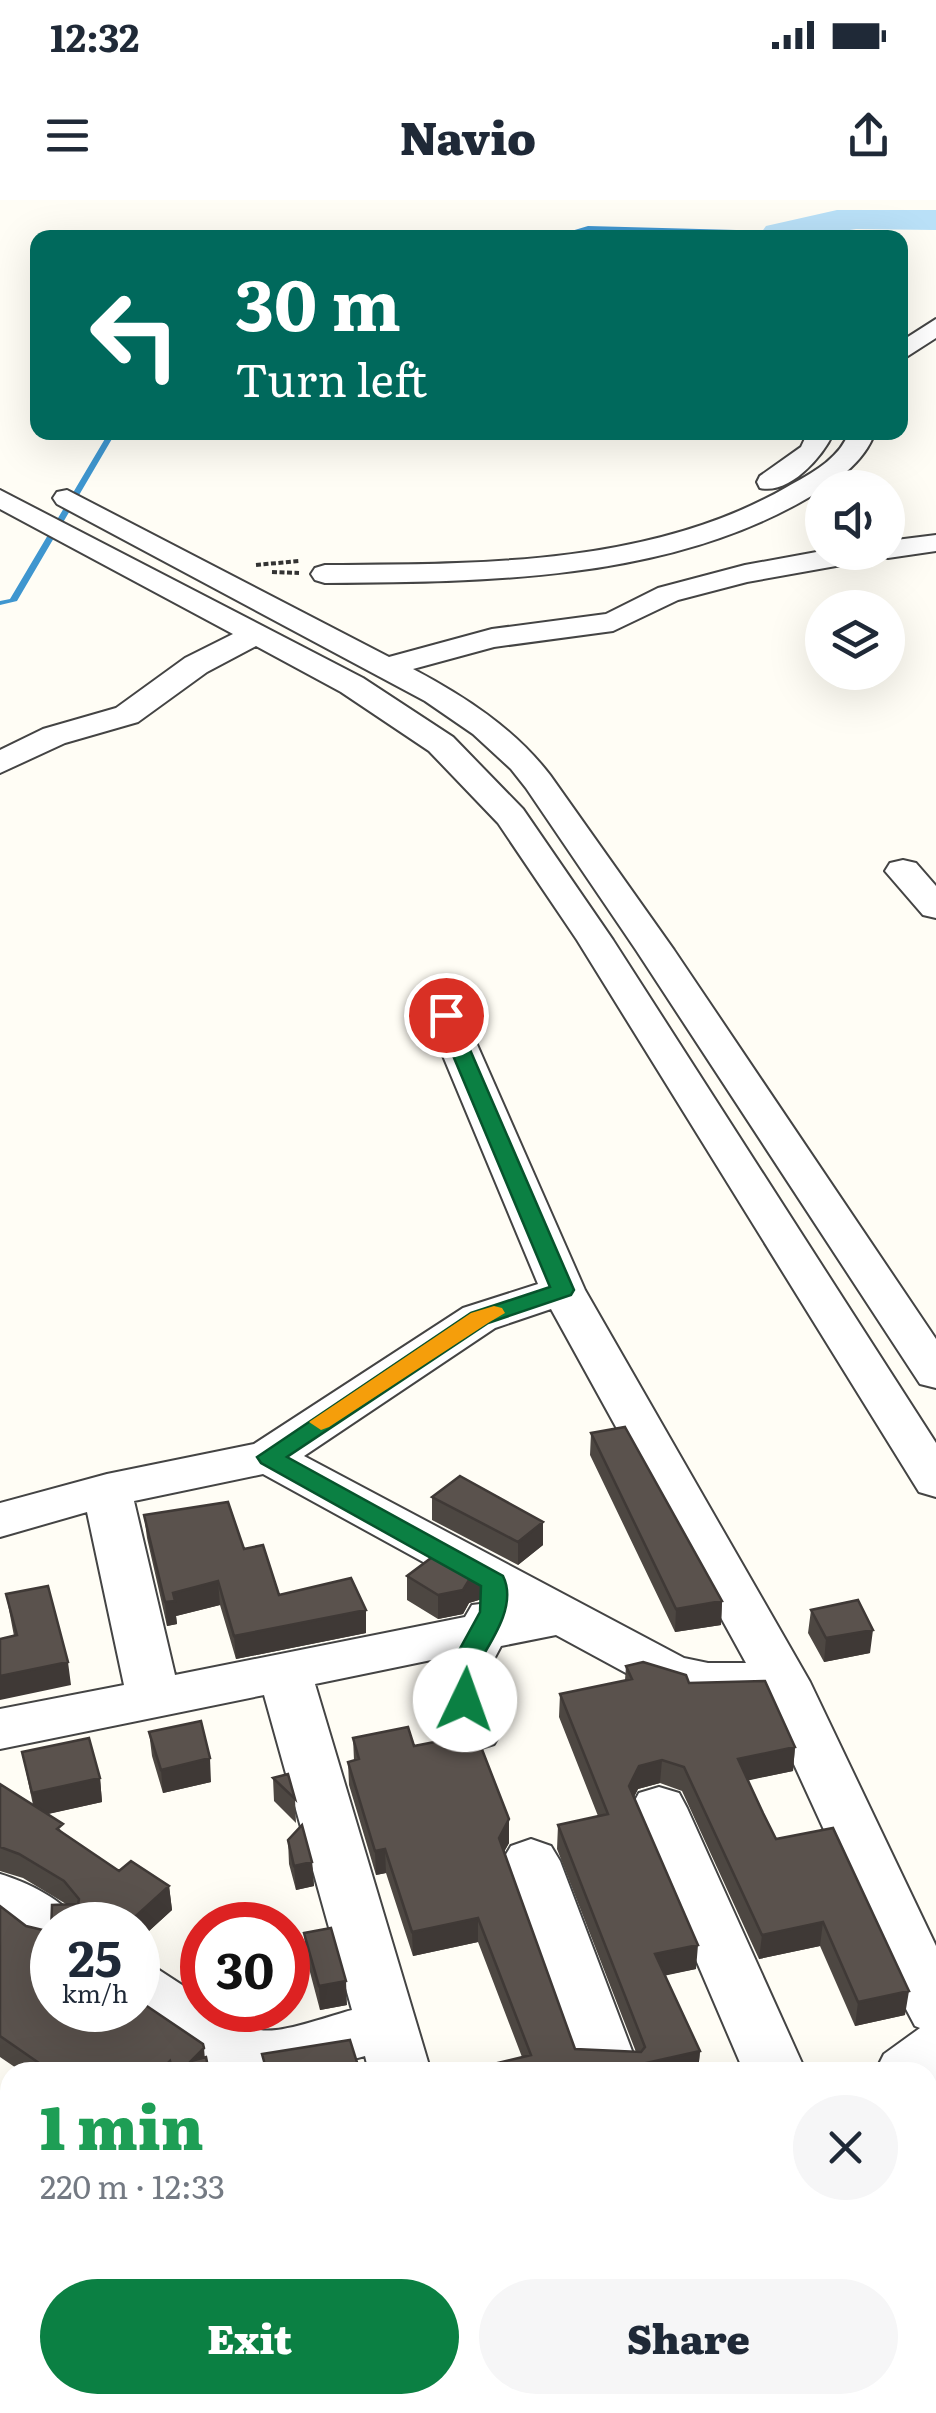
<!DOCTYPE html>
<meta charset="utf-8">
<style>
body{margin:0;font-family:Literata,serif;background:#f6f6f7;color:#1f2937;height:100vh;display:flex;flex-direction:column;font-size:38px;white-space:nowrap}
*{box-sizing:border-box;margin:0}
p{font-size:32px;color:#747a83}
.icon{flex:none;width:55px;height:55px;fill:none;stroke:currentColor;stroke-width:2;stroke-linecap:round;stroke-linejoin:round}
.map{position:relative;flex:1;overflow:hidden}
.panel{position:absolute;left:0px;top:1862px;width:938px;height:352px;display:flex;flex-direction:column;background:#fff;border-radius:30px 30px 0 0;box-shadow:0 10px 40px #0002}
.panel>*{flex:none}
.top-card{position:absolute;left:30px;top:30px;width:878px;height:210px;border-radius:20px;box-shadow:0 10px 40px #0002;background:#00695c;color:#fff;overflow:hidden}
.fabs{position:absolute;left:805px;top:270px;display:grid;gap:20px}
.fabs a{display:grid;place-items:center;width:100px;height:100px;border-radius:50%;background:#fff;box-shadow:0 10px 40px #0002;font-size:50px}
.speed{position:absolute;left:30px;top:1702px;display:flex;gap:20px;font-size:50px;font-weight:700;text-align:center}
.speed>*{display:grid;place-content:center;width:130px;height:130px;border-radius:50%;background:#fff;box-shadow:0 10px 40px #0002;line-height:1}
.speed small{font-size:25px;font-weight:400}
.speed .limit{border:15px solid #d22;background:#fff;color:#111}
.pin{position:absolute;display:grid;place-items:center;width:85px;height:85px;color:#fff;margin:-42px;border:5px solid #fff;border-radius:50%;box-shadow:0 2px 10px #0007}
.me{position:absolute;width:110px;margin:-55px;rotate:3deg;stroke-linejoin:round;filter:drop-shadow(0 0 8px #0008)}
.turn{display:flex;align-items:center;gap:35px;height:210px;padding:0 40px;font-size:45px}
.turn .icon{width:130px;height:130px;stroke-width:2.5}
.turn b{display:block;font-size:70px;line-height:85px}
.round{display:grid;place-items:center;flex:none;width:105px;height:105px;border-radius:52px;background:#f6f6f7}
.summary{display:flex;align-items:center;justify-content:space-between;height:170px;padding:0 40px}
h1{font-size:60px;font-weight:800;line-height:75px;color:#1e9e55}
.button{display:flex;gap:20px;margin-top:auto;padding:20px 40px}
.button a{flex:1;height:115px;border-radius:60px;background:#0b8043;color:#fff;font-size:40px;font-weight:800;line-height:115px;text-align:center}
.button a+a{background:#f6f6f7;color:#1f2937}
.status{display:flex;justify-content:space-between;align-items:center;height:70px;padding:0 50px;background:#fff;direction:ltr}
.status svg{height:28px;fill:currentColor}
header{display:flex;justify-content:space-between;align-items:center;height:130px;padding:0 40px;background:#fff;font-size:45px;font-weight:800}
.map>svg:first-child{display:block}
</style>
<div class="status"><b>12:32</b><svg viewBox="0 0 49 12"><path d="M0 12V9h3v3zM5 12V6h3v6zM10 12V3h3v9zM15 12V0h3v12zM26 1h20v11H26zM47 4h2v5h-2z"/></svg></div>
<header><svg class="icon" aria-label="menu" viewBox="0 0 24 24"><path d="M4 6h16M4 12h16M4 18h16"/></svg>Navio<svg class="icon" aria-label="share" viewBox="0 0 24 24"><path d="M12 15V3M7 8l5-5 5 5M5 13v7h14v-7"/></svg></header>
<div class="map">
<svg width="936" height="2213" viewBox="0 0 936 2213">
<rect width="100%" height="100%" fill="#fffdf5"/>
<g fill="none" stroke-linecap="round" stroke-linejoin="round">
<path fill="#3f96cf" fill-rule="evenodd" d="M 588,26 L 778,31 L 781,33 L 778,35 L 588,30 L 560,38 L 548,38 Z
M 109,232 L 116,232 L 17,401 L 0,405 L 0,401 L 10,399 Z"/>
<path fill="#b9e0f7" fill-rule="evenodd" d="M 837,10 L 936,10 L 936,30 L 856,29 L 800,38 L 764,38 L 761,33 L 766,26 Z"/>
<g stroke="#444" stroke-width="4">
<path id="minor" d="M 936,119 L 936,138 L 900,161 L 900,142 Z
M 808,232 L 834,232 C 823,256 790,295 760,288 L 757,282 L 760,276 L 801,247 Z
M 849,232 L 875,232 C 864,264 832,284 806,299 C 664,381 485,382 325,383 L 315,380 L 311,374 L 315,368 L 325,365 C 479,364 650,366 787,287 C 810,274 840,259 849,232 Z
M 0,290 L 363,478 L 453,537 L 523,609 L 613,740 L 936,1243 L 936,1297 L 919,1292 L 577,740 L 498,623 L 429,551 L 341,492 L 256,446 L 207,472 L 138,522 L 65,543 L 0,573 L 0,550 L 43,529 L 116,508 L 185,458 L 233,434 L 0,309 Z
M 67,290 L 389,457 L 492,429 L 606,414 L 658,388 L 745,365 L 822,351 L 888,352 L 888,341 L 936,335 L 936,351 L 888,358 L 877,354 L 864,361 L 747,382 L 678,400 L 613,431 L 494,447 L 413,469 C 464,496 514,528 550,575 L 674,750 L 936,1139 L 936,1188 L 920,1184 L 636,750 L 526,588 L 511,569 L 473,534 L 425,501 L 57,304 L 53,298 L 57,292 Z
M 903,660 L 916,663 L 936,686 L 936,718 L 923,715 L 885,671 L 890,663 Z
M 445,803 L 459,807 L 464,815 L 585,1090 L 810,1482 L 936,1746 L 936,1883 L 928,1890 L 928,1872 L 875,1872 L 884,1854 L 920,1828 L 915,1826 L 906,1809 L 765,1501 L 708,1501 L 650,1486 L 556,1435 L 501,1446 L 485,1476 L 502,1530 L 494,1544 L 475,1550 L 456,1544 L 431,1476 L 441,1458 L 315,1484 L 431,1872 L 369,1872 L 365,1856 C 325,1867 249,1886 211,1867 C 181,1852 153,1828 126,1810 L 138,1810 L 138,1763 L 159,1770 L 202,1798 L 202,1810 C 226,1810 238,1826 260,1830 C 282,1834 329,1816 352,1810 L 264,1495 L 0,1549 L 0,1509 L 124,1485 L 87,1312 L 0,1337 L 0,1303 L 107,1274 L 254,1244 L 463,1108 L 538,1084 L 426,815 L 431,807 ZM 551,1109 L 746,1463 L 708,1463 L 684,1458 L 304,1256 L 495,1128 ZM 263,1274 L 496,1402 L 472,1405 L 465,1417 L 175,1475 L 134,1301 Z
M 659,1587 L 679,1593 L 687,1608 L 806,1872 L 744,1872 L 631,1608 L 639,1593 Z
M 531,1639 L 551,1646 L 560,1661 L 640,1872 L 578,1872 L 502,1661 L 511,1646 Z
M 0,1674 C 26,1682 66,1700 79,1725 L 52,1725 L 52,1753 L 31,1746 L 0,1725 Z
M 0,1920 L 10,1924 L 10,1981 L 0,1978 Z
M 0,2004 L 10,2008 L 10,2127 L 0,2131 L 0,2071 L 7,2068 L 0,2066 Z
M 205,2205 L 282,2205 L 286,2213 L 209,2213 Z
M 351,2205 L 429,2205 L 433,2213 L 355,2213 Z"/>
</g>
<path stroke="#333" stroke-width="4" stroke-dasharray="5 2.5" stroke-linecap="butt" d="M 256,365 L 299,361
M 272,372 L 299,373"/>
<use href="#minor" fill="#fff" fill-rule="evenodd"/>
</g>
<path fill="#4d4742" d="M 591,1233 L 722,1401 L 721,1425 L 675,1432 L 590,1255 Z
M 432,1297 L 543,1345 L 518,1365 L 432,1320 Z
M 144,1315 L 244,1349 L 279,1395 L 366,1410 L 366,1433 L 236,1459 L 220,1405 L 176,1416 L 177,1424 L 167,1426 L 147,1338 Z
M 482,1375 L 482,1399 L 469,1403 L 463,1414 L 438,1419 L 407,1400 L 407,1376 Z
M 6,1394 L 71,1485 L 14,1436 Z
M 811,1410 L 870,1453 L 824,1462 L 808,1433 Z
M 626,1466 L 689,1483 L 795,1547 L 793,1571 L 748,1580 L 776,1639 L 905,1815 L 855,1826 L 820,1746 L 759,1759 L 682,1591 L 660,1583 L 638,1589 L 634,1597 L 696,1769 L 665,1775 L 700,1851 L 698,1872 L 460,1872 L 522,1857 L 478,1742 L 413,1756 L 386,1673 L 376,1675 L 349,1585 L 348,1562 L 354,1560 L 353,1538 L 414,1546 L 509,1619 L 509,1643 L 504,1652 L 575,1849 L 636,1852 L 557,1649 L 558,1625 L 598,1616 L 559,1517 L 560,1494 L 625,1480 Z
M 149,1532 L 211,1582 L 163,1593 L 152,1556 Z
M 22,1552 L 100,1578 L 102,1602 L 47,1614 L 64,1634 L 119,1671 L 169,1686 L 172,1710 L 138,1741 L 138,1725 L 52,1810 L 205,1857 L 209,1872 L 22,1872 L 0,1857 L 0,1706 L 26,1726 L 51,1732 L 66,1704 L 23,1678 L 0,1671 L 0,1584 L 33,1605 Z
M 273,1578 L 295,1599 L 296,1623 L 274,1601 Z
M 288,1640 L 312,1662 L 314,1686 L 296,1690 L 289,1664 Z
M 304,1733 L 347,1805 L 320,1810 L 306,1757 Z
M 244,1810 L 271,1810 L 255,1825 L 247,1822 Z"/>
<path fill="#3f3936" d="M 543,1322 L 543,1345 L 518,1365 L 518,1342 Z
M 482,1375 L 482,1399 L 469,1403 L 463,1414 L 438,1419 L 438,1395 L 469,1380 Z
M 218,1381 L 220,1405 L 176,1416 L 177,1424 L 167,1426 L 165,1402 L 173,1393 Z
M 722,1401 L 721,1425 L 675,1432 L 676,1409 Z
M 366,1410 L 366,1433 L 236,1459 L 234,1436 Z
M 873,1430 L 870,1453 L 824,1462 L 826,1438 Z
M 68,1462 L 71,1485 L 0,1500 L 0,1476 Z
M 795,1547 L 793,1571 L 736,1583 L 738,1559 Z
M 210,1558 L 211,1582 L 163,1593 L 161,1570 Z
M 662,1560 L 660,1583 L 638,1589 L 628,1609 L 629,1586 L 639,1566 Z
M 100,1578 L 102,1602 L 35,1617 L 32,1593 Z
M 509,1619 L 509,1643 L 498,1662 L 499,1638 Z
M 385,1649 L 386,1673 L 376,1675 L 375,1651 Z
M 312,1662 L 314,1686 L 296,1690 L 294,1666 Z
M 169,1686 L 172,1710 L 138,1741 L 138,1725 L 126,1725 Z
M 478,1718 L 478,1742 L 413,1756 L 412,1732 Z
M 823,1722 L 820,1746 L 759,1759 L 762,1735 Z
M 698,1745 L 696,1769 L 654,1778 L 655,1754 Z
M 292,1764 L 294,1788 L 288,1794 L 288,1769 Z
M 346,1781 L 347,1805 L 320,1810 L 319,1786 Z
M 909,1791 L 905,1815 L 855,1826 L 858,1802 Z
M 254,1810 L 271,1810 L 255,1825 Z
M 204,1848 L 206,1872 L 191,1861 Z
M 700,1851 L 698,1872 L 606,1872 Z
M 170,1861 L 172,1872 L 159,1872 Z"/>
<path fill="#5a524d" stroke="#3f3936" stroke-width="2.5" d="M 625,1227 L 722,1401 L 676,1409 L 591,1233 Z
M 460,1276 L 543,1322 L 518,1342 L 432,1297 Z
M 228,1302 L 244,1349 L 263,1345 L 279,1395 L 351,1378 L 366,1410 L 234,1436 L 218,1381 L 173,1393 L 175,1401 L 165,1402 L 144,1315 Z
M 439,1352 L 482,1375 L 469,1380 L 463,1390 L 438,1395 L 407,1376 Z
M 48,1386 L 68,1462 L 0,1476 L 0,1439 L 17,1435 L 6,1394 Z
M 858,1400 L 873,1430 L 826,1438 L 811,1410 Z
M 643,1462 L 686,1475 L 689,1483 L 765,1481 L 795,1547 L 738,1559 L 763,1613 L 776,1639 L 833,1628 L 909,1791 L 858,1802 L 823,1722 L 762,1735 L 684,1567 L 662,1560 L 639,1566 L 629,1586 L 698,1745 L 655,1754 L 700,1851 L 606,1872 L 460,1872 L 531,1855 L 478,1718 L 412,1732 L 385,1649 L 375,1651 L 348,1562 L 359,1559 L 353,1538 L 408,1527 L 414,1546 L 476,1534 L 509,1619 L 499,1638 L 575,1849 L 641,1852 L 645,1847 L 558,1625 L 608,1614 L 560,1494 L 632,1479 L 626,1466 Z
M 201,1521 L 210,1558 L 161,1570 L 149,1532 Z
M 89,1538 L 100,1578 L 32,1593 L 22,1552 Z
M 288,1574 L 295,1599 L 273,1578 Z
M 0,1584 L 63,1624 L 57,1629 L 119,1671 L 131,1661 L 169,1686 L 126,1725 L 52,1725 L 52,1810 L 138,1810 L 138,1800 L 203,1844 L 204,1848 L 191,1861 L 206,1857 L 209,1872 L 173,1872 L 170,1861 L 159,1872 L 52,1872 L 0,1836 L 0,1706 L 26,1726 L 51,1732 L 52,1705 L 78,1704 L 79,1699 L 64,1681 L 19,1654 L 0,1647 Z
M 302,1625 L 312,1662 L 294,1666 L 288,1640 Z
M 331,1728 L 346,1781 L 319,1786 L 304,1733 Z
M 350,1840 L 360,1872 L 267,1872 L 262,1854 Z"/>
<path fill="#0b8043" stroke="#07532c" stroke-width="2.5" d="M 446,809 L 455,815 L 574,1090 L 571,1095 L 488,1123 L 287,1257 L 503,1376 C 519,1408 486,1448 471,1476 L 479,1500 L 475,1507 L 455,1507 L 445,1476 L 480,1412 L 481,1386 L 261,1263 L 257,1257 L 471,1113 L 550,1087 L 436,815 Z"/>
<path fill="#f59e0b" d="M 494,1106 L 502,1108 L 505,1113 L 488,1123 L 329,1227 L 321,1230 L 309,1222 L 471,1113 Z"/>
</svg>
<div class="fabs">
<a><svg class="icon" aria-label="sound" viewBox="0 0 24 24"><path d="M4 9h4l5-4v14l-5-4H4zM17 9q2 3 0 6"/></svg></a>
<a><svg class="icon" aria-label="layers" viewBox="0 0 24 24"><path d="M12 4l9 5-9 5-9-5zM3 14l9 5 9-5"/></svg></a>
</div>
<div class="speed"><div>25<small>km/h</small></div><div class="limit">30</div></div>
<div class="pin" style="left:446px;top:815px;background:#d93025"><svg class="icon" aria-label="arrive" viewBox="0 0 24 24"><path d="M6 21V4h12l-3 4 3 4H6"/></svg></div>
<svg class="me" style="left:465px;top:1500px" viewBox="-20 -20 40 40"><circle r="19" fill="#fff"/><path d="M0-13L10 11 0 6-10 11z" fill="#0b8043"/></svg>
<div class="top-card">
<div class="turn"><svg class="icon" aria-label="left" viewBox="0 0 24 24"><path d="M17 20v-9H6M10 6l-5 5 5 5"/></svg><div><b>30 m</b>Turn left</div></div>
</div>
<section class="panel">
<div class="summary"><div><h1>1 min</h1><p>220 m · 12:33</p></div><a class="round"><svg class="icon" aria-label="close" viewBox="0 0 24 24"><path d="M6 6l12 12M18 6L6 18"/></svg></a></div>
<div class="button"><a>Exit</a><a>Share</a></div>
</section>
</div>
